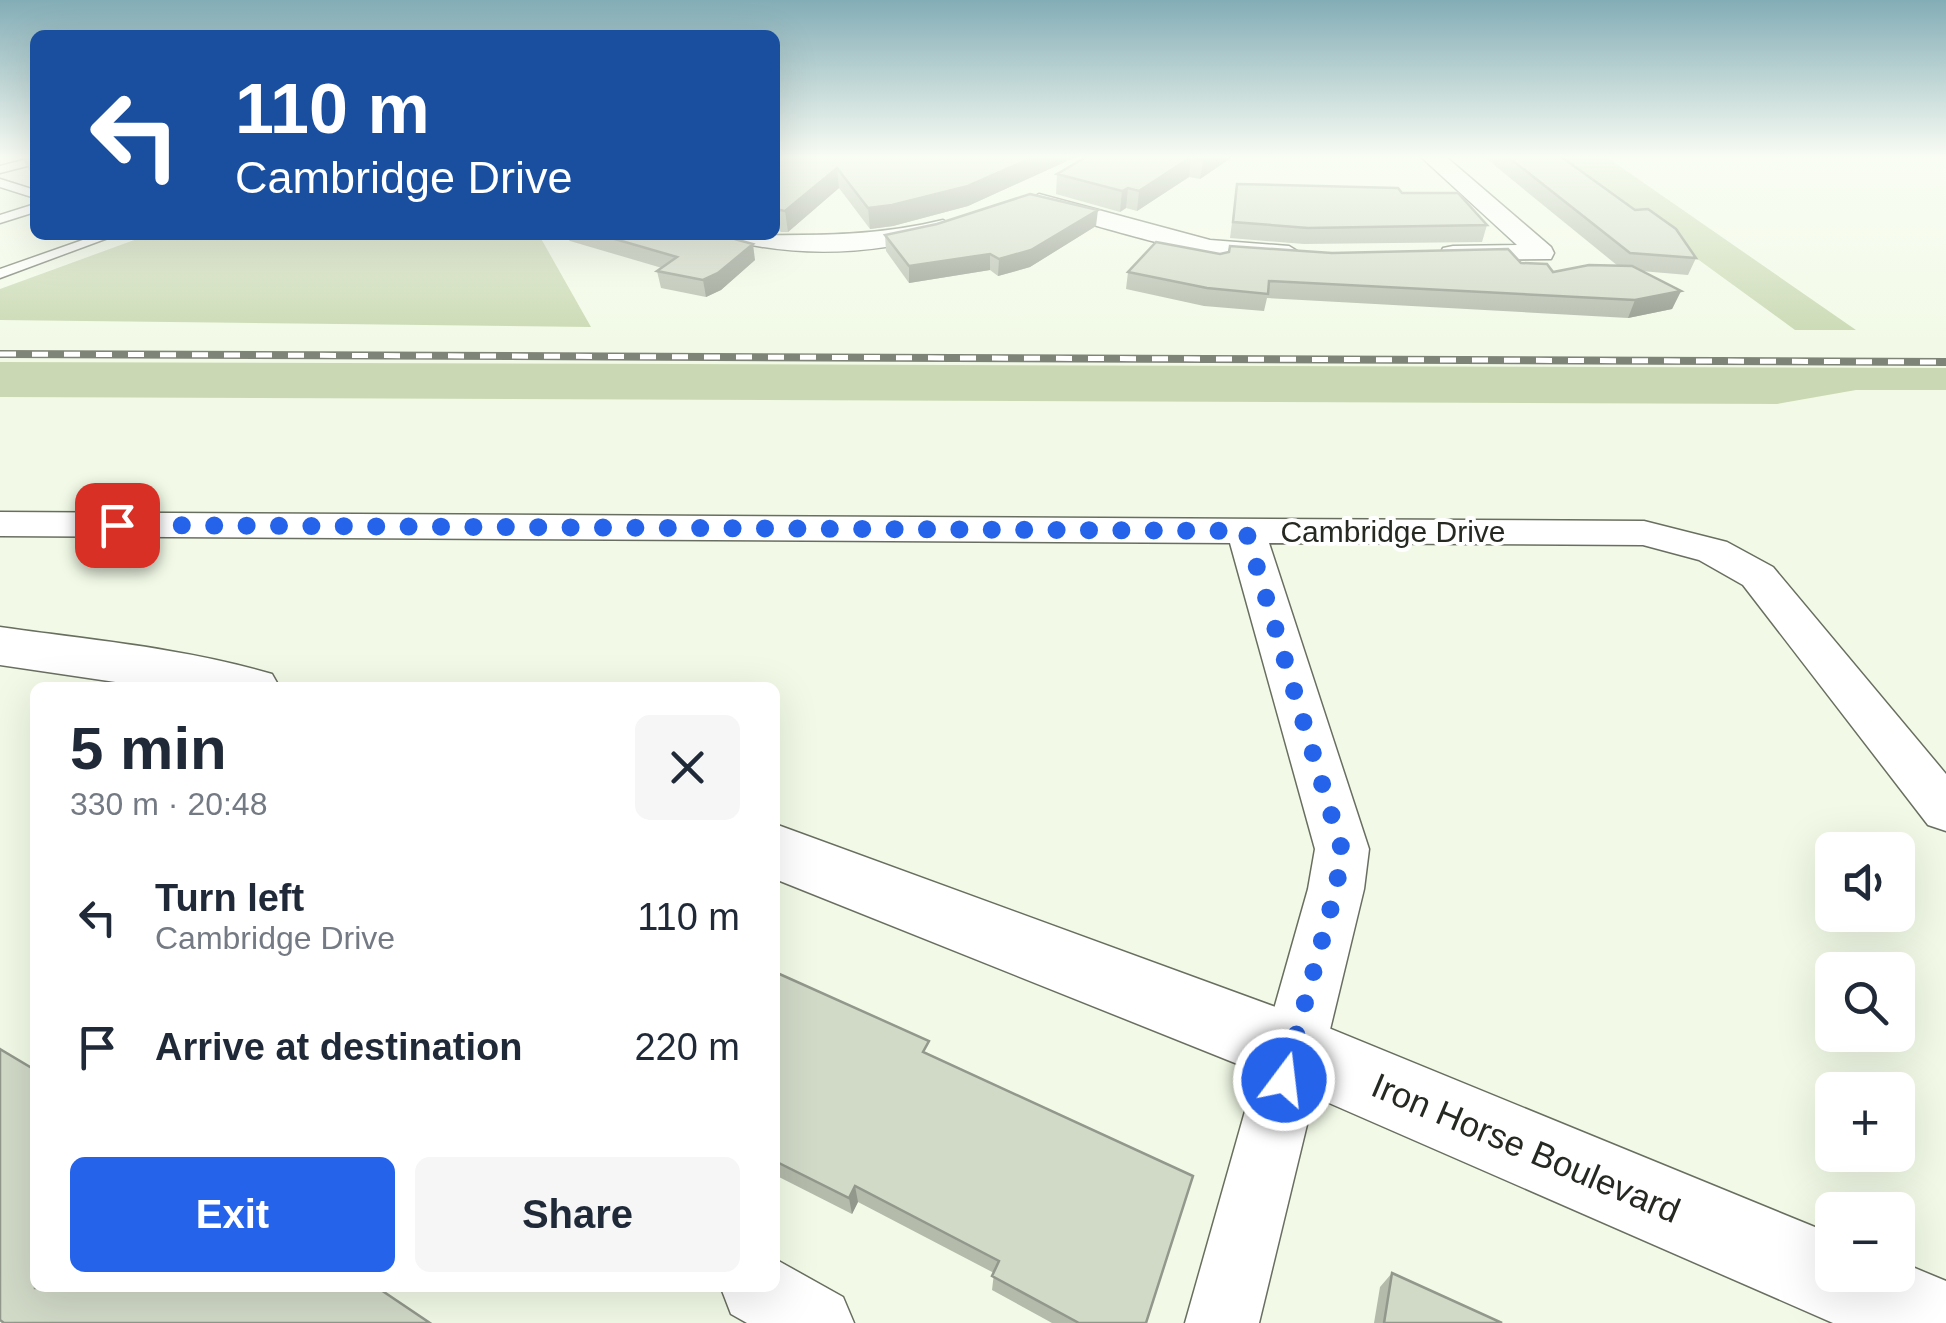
<!DOCTYPE html>
<meta charset="utf-8">
<style>
body{margin:0;font-family:Arial,sans-serif;background:#f6f6f7;color:#1f2937;height:100vh;display:flex;flex-direction:column;font-size:38px;white-space:nowrap}
*{box-sizing:border-box;margin:0}
p{font-size:32px;color:#747a83}
.icon{flex:none;width:55px;height:55px;fill:none;stroke:currentColor;stroke-width:2;stroke-linecap:round;stroke-linejoin:round}
.map{position:relative;flex:1;overflow:hidden}
.panel{position:absolute;left:30px;top:682px;width:750px;height:610px;display:flex;flex-direction:column;background:#fff;border-radius:15px;box-shadow:0 10px 40px #0002}
.panel>*{flex:none}
.guide{position:absolute;left:30px;top:30px;width:750px;height:210px;border-radius:15px;box-shadow:0 10px 40px #0002;background:#1a4fa0;color:#fff;overflow:hidden}
.buttons{position:absolute;left:1815px;top:832px;display:grid;gap:20px}
.buttons a{display:grid;place-items:center;width:100px;height:100px;border-radius:15px;background:#fff;box-shadow:0 10px 40px #0002;font-size:50px}
.pin{position:absolute;display:grid;place-items:center;width:85px;height:85px;color:#fff;margin:-42px;border-radius:20px;box-shadow:0 5px 15px #0006}
.me{position:absolute;width:110px;margin:-55px;rotate:15deg;stroke-linejoin:round;filter:drop-shadow(0 0 8px #0008)}
.turn{display:flex;align-items:center;gap:35px;height:210px;padding:0 40px;font-size:45px}
.turn .icon{width:130px;height:130px;stroke-width:2.5}
.turn b{display:block;font-size:70px;line-height:85px}
.round{display:grid;place-items:center;flex:none;width:105px;height:105px;border-radius:15px;background:#f6f6f7}
.headline{display:flex;align-items:center;justify-content:space-between;height:170px;padding:0 40px}
h1{font-size:60px;font-weight:700;line-height:75px}
.button{display:flex;gap:20px;margin-top:auto;padding:20px 40px}
.button a{flex:1;height:115px;border-radius:15px;background:#2563eb;color:#fff;font-size:40px;font-weight:700;line-height:115px;text-align:center}
.button a+a{background:#f6f6f7;color:#1f2937}
ul{padding:0;list-style:none}
li{display:flex;align-items:center;gap:30px;height:130px;padding:0 40px}
li div{flex:1}
li b{display:block;font-size:38px}
li em{font-style:normal}
.map>svg:first-child{display:block}
</style>
<div class="map">
<svg width="1946" height="1323" viewBox="0 0 1946 1323">
<rect width="100%" height="100%" fill="#f2fae7"/>
<path fill="#cad9b3" d="M 1556,156 L 1605,156 L 1856,330 L 1795,330 Z
M 148,235 L 539,235 L 591,327 L 0,320 L 0,289 Z
M 0,362 L 1946,368 L 1946,390 L 1856,390 L 1777,404 L 0,397 Z"/>
<g fill="none" stroke-linecap="round" stroke-linejoin="round">
<g stroke="#696f60" stroke-width="3">
<path id="lane" d="M 35,157 L 35,164 L 0,173 L 0,166 Z
M 0,179 L 35,190 L 35,198 L 0,187 Z
M 35,204 L 35,212 L 0,223 L 0,215 Z
M 97,235 L 116,235 L 0,278 L 0,269 Z"/>
</g>
<g stroke="#696f60" stroke-width="3">
<path id="street" d="M 1420,156 L 1445,156 L 1551,247 L 1554,253 L 1551,259 L 1443,260 L 1440,254 L 1443,248 L 1453,246 L 1517,245 Z
M 1039,194 L 1210,240 L 1289,246 L 1302,254 C 1278,285 1071,218 1030,206 L 1027,201 Z
M 943,220 L 956,228 L 952,233 C 879,253 807,259 733,241 L 729,235 C 801,235 871,238 943,220 Z
M 0,512 L 1644,521 L 1727,542 L 1773,567 L 1946,774 L 1946,831 L 1928,825 L 1743,585 L 1699,560 L 1643,545 L 1269,543 L 1369,849 L 1364,889 L 1259,1323 L 1185,1323 L 1308,889 L 1315,849 L 1230,543 L 0,536 Z
M 775,1259 L 843,1297 L 854,1323 L 747,1323 L 731,1314 L 721,1288 L 775,1288 Z"/>
</g>
<g stroke="#696f60" stroke-width="3">
<path id="secondary" d="M 0,627 C 91,640 184,648 272,674 L 280,688 L 156,688 L 0,665 Z
M 775,824 L 1292,1013 L 1832,1234 L 1832,1275 L 1898,1275 L 1898,1261 L 1946,1281 L 1946,1323 L 1833,1323 L 1265,1075 L 775,879 Z"/>
</g>
<use href="#lane" fill="#fff" fill-rule="evenodd"/>
<use href="#street" fill="#fff" fill-rule="evenodd"/>
<use href="#secondary" fill="#fff" fill-rule="evenodd"/>
<g stroke="#7f8478" stroke-width="8">
<path id="rail" d="M 0,354 L 1946,362"/>
</g>
<use href="#rail" stroke="#fff" stroke-width="5" stroke-dasharray="16" stroke-linecap="butt"/>
</g>
<path fill="#b4bbab" d="M 21,156 L 35,156 L 35,173 L 30,171 Z
M 775,156 L 1078,156 L 968,206 L 893,226 L 870,229 L 839,188 L 788,232 L 781,232 L 775,228 Z
M 1088,156 L 1234,156 L 1200,179 L 1189,177 L 1137,211 L 1126,208 L 1120,212 L 1056,194 L 1057,174 Z
M 1483,156 L 1560,156 L 1696,258 L 1688,275 L 1641,271 L 1681,291 L 1672,309 L 1628,318 L 1267,298 L 1264,311 L 1204,306 L 1126,289 L 1128,272 L 1220,254 L 1332,253 L 1521,263 L 1553,272 L 1618,266 Z
M 1237,184 L 1402,193 L 1487,225 L 1482,242 L 1304,244 L 1230,238 Z
M 1096,226 L 1030,267 L 998,276 L 990,270 L 909,283 L 886,251 L 885,235 Z
M 563,235 L 720,235 L 755,260 L 721,290 L 706,297 L 661,288 L 657,271 L 662,268 L 570,241 Z
M 775,972 L 929,1055 L 1146,1323 L 1052,1323 L 992,1290 L 994,1273 L 858,1202 L 852,1214 L 775,1175 Z
M 1392,1273 L 1502,1323 L 1374,1323 L 1380,1287 Z"/>
<path fill="#92988b" d="M 1036,156 L 1078,156 L 968,206 L 893,226 L 870,229 L 868,208 Z
M 1208,156 L 1234,156 L 1200,179 L 1203,160 Z
M 1191,157 L 1189,177 L 1137,211 L 1139,191 Z
M 837,168 L 839,188 L 788,232 L 785,211 Z
M 1128,188 L 1126,208 L 1120,212 L 1122,191 Z
M 1098,210 L 1096,226 L 1030,267 L 998,276 L 999,259 Z
M 753,244 L 755,260 L 721,290 L 706,297 L 703,280 Z
M 990,254 L 990,270 L 909,283 L 909,266 Z
M 1681,291 L 1672,309 L 1628,318 L 1635,300 Z
M 855,1186 L 858,1202 L 852,1214 L 849,1198 Z"/>
<path fill="#d1d9c7" stroke="#92988b" stroke-width="2.5" d="M 775,156 L 1036,156 L 968,186 L 892,205 L 868,208 L 837,168 L 785,211 L 775,209 Z
M 1088,156 L 1208,156 L 1203,160 L 1191,157 L 1139,191 L 1128,188 L 1122,191 L 1057,174 Z
M 1507,156 L 1560,156 L 1635,210 L 1648,209 L 1676,229 L 1696,258 L 1630,253 Z
M 1237,184 L 1398,188 L 1402,193 L 1458,193 L 1487,225 L 1308,228 L 1233,222 Z
M 1030,194 L 1098,210 L 1031,250 L 999,259 L 990,254 L 909,266 L 885,235 L 937,224 Z
M 601,235 L 720,235 L 753,244 L 718,273 L 703,280 L 657,271 L 677,257 Z
M 1156,242 L 1220,254 L 1229,252 L 1230,246 L 1332,253 L 1508,249 L 1521,263 L 1547,264 L 1553,272 L 1589,265 L 1632,266 L 1681,291 L 1635,300 L 1269,281 L 1268,294 L 1207,288 L 1128,272 Z
M 775,972 L 929,1041 L 923,1052 L 1193,1176 L 1146,1323 L 1079,1323 L 992,1276 L 999,1261 L 855,1186 L 849,1198 L 775,1161 Z
M 0,1049 L 35,1070 L 35,1288 L 378,1288 L 430,1323 L 4,1323 L 0,1320 Z
M 1392,1273 L 1502,1323 L 1384,1323 Z"/>
<linearGradient id="sky" x2="0" y2="1"><stop stop-color="#83adb6"/><stop offset="0.46" stop-color="#f9fdf4"/><stop offset="1" stop-color="#f9fdf4" stop-opacity="0"/></linearGradient>
<rect width="1946" height="341" fill="url(#sky)"/>
<g fill="none" stroke-linecap="round" stroke-linejoin="round">
<path stroke="#2563eb" stroke-width="18" stroke-dasharray="0 32.4" d="M 117,525 L 1246,531 L 1342,850 L 1336,889 L 1284,1080"/>
</g>
<g text-anchor="middle" stroke-width="8" stroke-linejoin="round" paint-order="stroke">
<g font-size="30" fill="#262922" stroke="#fff">
<text x="1393" y="542">Cambridge Drive</text>
</g>
<g font-size="35" fill="#262922" stroke="#fff">
<text transform="translate(1526 1148) rotate(23)" y="12">Iron Horse Boulevard</text>
</g>
</g>
</svg>
<div class="buttons">
<a><svg class="icon" aria-label="sound" viewBox="0 0 24 24"><path d="M4 9h4l5-4v14l-5-4H4zM17 9q2 3 0 6"/></svg></a>
<a><svg class="icon" aria-label="search" viewBox="0 0 24 24"><circle cx="10" cy="10" r="6"/><path d="M15 15l6 6"/></svg></a>
<a>+</a>
<a>−</a>
</div>
<div class="pin" style="left:117px;top:525px;background:#d93025"><svg class="icon" aria-label="arrive" viewBox="0 0 24 24"><path d="M6 21V4h12l-3 4 3 4H6"/></svg></div>
<svg class="me" style="left:1284px;top:1080px" viewBox="-20 -20 40 40"><circle r="17" fill="#2563eb" stroke="#fff" stroke-width="3"/><path d="M0-11L8 9 0 5-8 9z" fill="#fff"/></svg>
<div class="guide">
<div class="turn"><svg class="icon" aria-label="left" viewBox="0 0 24 24"><path d="M17 20v-9H6M10 6l-5 5 5 5"/></svg><div><b>110 m</b>Cambridge Drive</div></div>
</div>
<section class="panel">
<div class="headline"><div><h1>5 min</h1><p>330 m · 20:48</p></div><a class="round"><svg class="icon" aria-label="close" viewBox="0 0 24 24"><path d="M6 6l12 12M18 6L6 18"/></svg></a></div>
<ul>
<li><svg class="icon" aria-label="left" viewBox="0 0 24 24"><path d="M17 20v-9H6M10 6l-5 5 5 5"/></svg><div><b>Turn left</b><p>Cambridge Drive</p></div><em>110 m</em></li>
<li><svg class="icon" aria-label="arrive" viewBox="0 0 24 24"><path d="M6 21V4h12l-3 4 3 4H6"/></svg><div><b>Arrive at destination</b></div><em>220 m</em></li>
</ul>
<div class="button"><a>Exit</a><a>Share</a></div>
</section>
</div>
